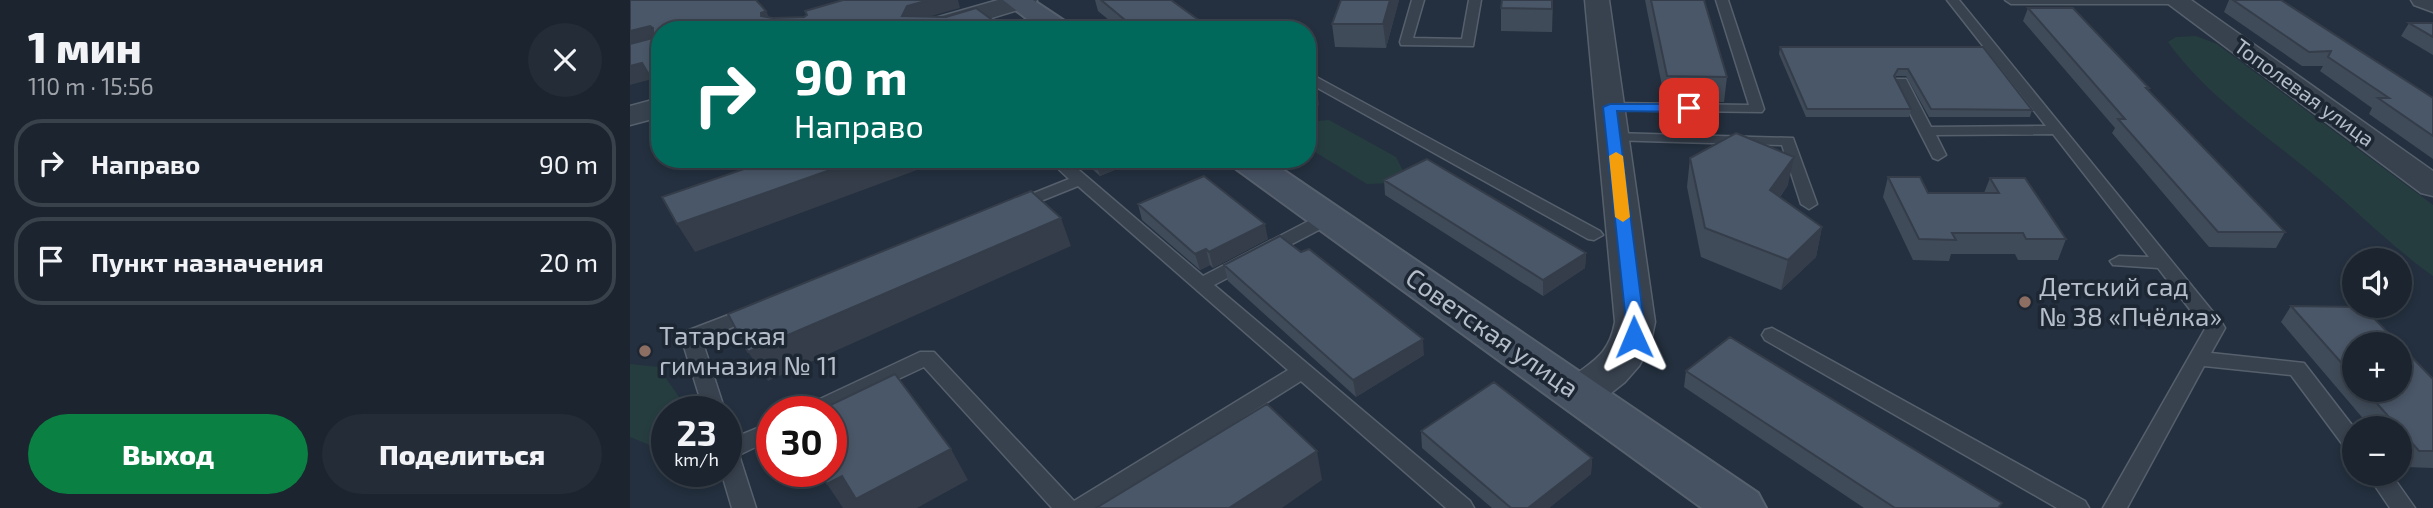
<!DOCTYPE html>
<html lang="ru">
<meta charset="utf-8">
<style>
body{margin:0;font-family:"Exo 2",sans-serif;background:#242c37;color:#f1f3f6;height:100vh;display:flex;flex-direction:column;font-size:26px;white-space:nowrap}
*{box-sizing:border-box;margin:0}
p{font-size:23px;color:#a0a4aa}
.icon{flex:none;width:38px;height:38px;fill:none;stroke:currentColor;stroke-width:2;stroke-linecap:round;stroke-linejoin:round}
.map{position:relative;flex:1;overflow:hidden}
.side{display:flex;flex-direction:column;background:#1b242f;width:630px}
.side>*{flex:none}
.guide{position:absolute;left:21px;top:21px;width:665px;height:147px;border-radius:28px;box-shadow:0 4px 10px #0003,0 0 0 2px #39414b;background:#00695c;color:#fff;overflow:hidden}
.fabs{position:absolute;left:1712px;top:248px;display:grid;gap:14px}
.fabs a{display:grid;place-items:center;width:70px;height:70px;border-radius:50%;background:#1b242f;box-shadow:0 4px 10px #0003,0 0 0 2px #39414b;font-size:35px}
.speed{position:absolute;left:21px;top:396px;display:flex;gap:14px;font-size:35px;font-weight:700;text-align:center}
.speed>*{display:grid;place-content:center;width:91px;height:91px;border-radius:50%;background:#1b242f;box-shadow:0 4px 10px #0003,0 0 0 2px #39414b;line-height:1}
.speed small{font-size:18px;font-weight:400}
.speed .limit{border:10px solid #d22;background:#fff;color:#111}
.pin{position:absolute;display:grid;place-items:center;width:60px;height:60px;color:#fff;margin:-30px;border-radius:14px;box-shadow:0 4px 10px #0006}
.me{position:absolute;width:77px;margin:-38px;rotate:359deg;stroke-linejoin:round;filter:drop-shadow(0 0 5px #0008)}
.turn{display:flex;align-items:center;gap:24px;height:147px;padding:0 28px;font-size:32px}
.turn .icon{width:91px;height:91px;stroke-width:2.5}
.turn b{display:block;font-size:49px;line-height:60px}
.round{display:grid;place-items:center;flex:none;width:74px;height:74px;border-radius:37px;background:#242c37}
.overview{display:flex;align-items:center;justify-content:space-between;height:119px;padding:0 28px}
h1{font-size:42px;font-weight:800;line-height:52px}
.cta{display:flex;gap:14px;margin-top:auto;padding:14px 28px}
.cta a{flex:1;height:80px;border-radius:42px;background:#0b8043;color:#fff;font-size:28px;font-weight:800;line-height:80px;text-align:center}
.cta a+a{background:#242c37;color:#f1f3f6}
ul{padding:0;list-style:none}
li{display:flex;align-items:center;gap:21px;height:88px;margin:0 14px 10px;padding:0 14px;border:4px solid #39414b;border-radius:28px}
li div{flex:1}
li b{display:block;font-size:26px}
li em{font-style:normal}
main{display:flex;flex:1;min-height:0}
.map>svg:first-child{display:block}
</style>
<main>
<section class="side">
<div class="overview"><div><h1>1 мин</h1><p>110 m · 15:56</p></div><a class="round"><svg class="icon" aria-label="close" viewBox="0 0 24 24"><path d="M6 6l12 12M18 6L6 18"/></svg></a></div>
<ul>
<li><svg class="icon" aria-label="right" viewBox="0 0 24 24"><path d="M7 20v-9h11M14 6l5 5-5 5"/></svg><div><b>Направо</b></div><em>90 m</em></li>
<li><svg class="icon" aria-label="arrive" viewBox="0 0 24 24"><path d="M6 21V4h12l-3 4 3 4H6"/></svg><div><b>Пункт назначения</b></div><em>20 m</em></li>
</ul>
<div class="cta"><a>Выход</a><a>Поделиться</a></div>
</section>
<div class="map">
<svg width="1803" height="508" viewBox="0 0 1803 508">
<rect width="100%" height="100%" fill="#24303f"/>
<path fill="#263d40" d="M 1566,36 L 1587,44 L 1803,205 L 1803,276 C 1762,247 1727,211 1689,179 C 1638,136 1577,97 1538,42 L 1546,37 Z
M 699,120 L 766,157 L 773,171 L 762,183 L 737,184 L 677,147 L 677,122 Z
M 0,364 L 28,367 L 59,411 L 37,411 L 37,452 L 0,437 Z"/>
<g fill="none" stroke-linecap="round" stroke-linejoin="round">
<g stroke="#56606d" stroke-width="3">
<path id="lane" d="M 782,0 L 794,0 L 783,38 L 832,39 L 839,0 L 851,0 L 843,46 L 771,45 L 770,42 Z
M 1086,0 L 1098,0 L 1134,109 L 1132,112 L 975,110 L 975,104 L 980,103 L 1119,105 Z
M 1317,0 L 1329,0 L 1592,323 L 1595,328 L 1581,353 L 1674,363 L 1725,429 L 1724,451 L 1716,449 L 1661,375 L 1574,366 L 1497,508 L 1473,508 L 1575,329 L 1528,268 L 1483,265 L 1480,261 L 1489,256 L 1519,257 L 1423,134 L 1306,135 L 1316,155 L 1308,160 L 1303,158 L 1264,82 L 1266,79 L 1276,79 L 1301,127 L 1416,126 Z
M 1375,0 L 1551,0 L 1545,4 L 1381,4 Z
M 677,72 L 970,231 L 973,235 L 964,240 L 958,239 L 677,82 Z
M 983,133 L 1163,138 L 1187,204 L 1179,209 L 1171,204 L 1152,145 L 978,140 L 976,137 Z
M 418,159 L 436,159 L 573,276 L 692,214 L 704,214 L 706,218 L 704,222 L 584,285 L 840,501 L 844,508 L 816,508 L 671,381 L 470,508 L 422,508 L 294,367 L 200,411 L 172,411 L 175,406 L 290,352 L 304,352 L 444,501 L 658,370 L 448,186 L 391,209 L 379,209 L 377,206 L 379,203 L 439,179 Z
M 122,306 L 129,308 L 131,312 L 129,316 L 72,340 L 95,411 L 74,411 L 51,337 L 54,332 Z
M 1142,328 L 1455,501 L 1459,508 L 1427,508 L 1135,340 L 1132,335 L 1135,330 Z
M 142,422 L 142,439 L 109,455 L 126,508 L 102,508 L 91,471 L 96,471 L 96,441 Z
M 1737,474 L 1761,474 L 1785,508 L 1760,508 Z"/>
</g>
<g stroke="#56606d" stroke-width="3">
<path id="street" d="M 368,0 L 407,0 L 404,5 L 322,30 L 280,30 L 284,24 Z
M 955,0 L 979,0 L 1025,322 L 1020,346 L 1009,366 L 995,382 L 966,405 L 951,410 L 936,405 L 929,394 C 948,362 977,367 985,322 Z
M 1533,0 L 1561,0 L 1803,171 L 1803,196 L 1791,193 Z
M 1781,0 L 1803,0 L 1803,12 L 1784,5 Z
M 30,98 L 30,117 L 0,125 L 0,106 Z"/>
</g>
<g stroke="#56606d" stroke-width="4">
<path id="secondary" d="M 373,0 L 403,0 L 439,24 L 443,30 L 411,30 Z
M 597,159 L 637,159 L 1128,493 L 1136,508 L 1072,508 L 602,166 Z"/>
</g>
<use href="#lane" fill="#38424f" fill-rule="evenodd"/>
<use href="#street" fill="#38424f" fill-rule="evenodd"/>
<use href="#secondary" fill="#465162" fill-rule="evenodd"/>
</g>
<path fill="#404b59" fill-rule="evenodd" d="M 465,0 L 541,0 L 581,29 L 589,30 L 491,30 L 468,11 Z
M 711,0 L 769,0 L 756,48 L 705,47 L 702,24 Z
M 923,0 L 922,32 L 871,31 L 871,8 Z
M 1015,0 L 1074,0 L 1097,77 L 1094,102 L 1035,101 Z
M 1599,0 L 1651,0 L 1803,98 L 1803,159 L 1739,114 L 1742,108 L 1690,71 L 1693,66 L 1672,66 L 1594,12 Z
M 1398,8 L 1519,88 L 1518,90 L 1655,232 L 1646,248 L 1579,247 L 1482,133 L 1485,128 L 1393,21 Z
M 1779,23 L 1803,23 L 1803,55 L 1771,36 Z
M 1150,47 L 1353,47 L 1402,110 L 1400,117 L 1299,117 L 1276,76 L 1266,76 L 1265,78 L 1281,109 L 1279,117 L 1176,117 L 1149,54 Z
M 1060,158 L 1158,185 L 1150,197 L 1192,227 L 1186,257 L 1151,290 L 1071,257 L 1057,187 Z
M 451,159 L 511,159 L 470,176 Z
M 1258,177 L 1298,193 L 1354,193 L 1360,178 L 1436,239 L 1428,260 L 1388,260 L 1385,254 L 1321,254 L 1319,261 L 1283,260 L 1253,197 Z
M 754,180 L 956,253 L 955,268 L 913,296 L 755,195 Z
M 508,204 L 638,239 L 583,268 L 580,265 L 570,270 L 512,220 Z
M 594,265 L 794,355 L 726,397 L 598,281 Z
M 1661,306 L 1803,379 L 1803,468 L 1775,467 L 1769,460 L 1769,429 L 1742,429 L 1651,322 ZM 1724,345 L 1769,390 L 1724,390 Z
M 1056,371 L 1372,503 L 1369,508 L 1234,508 L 1054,387 Z
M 791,431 L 962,458 L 961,474 L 919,508 L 862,508 L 792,448 Z"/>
<path fill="#343d49" d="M 299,0 L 328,0 L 330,8 L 283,21 L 272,16 L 277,6 Z
M 760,0 L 769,0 L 756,48 L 753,24 Z
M 136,11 L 144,26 L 131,16 L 131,13 Z
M 514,21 L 516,30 L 503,30 L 501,25 Z
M 20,26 L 29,41 L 0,49 L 0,31 Z
M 12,63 L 22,79 L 0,85 L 0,66 Z
M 686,86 L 689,105 L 677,110 L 677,90 Z
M 1164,157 L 1158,185 L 1135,218 L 1140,190 Z
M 70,159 L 85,159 L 72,164 Z
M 231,159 L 317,159 L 65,252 L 47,224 Z
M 464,159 L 511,159 L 470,176 Z
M 431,218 L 441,246 L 138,381 L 118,352 Z
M 635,224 L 638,239 L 583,268 L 579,252 Z
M 1192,227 L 1186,257 L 1151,290 L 1158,260 Z
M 576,249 L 580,265 L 570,270 L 565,254 Z
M 956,253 L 955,268 L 913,296 L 913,280 Z
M 793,339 L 794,355 L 726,397 L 723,380 Z
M 321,449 L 338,480 L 287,508 L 213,508 L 197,484 L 212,476 Z
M 687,451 L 692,480 L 652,508 L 599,508 Z
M 962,458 L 961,474 L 919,508 L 898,508 Z"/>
<path fill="#4a5768" stroke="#343d49" stroke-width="2" d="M 0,0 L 126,0 L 136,11 L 131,13 L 131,16 L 143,18 L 174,17 L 177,15 L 175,11 L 213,0 L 299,0 L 277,6 L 272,16 L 316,17 L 346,8 L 376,30 L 30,30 L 30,93 L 12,63 L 0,66 L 0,44 L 23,38 L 23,28 L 20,26 L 0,31 Z
M 471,0 L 541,0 L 581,29 L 585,27 L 589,30 L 528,30 L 514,21 L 501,25 Z
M 711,0 L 760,0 L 753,24 L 702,24 Z
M 872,0 L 922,0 L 922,9 L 871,8 Z
M 1021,0 L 1074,0 L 1097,77 L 1037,76 Z
M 1603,0 L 1651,0 L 1803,98 L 1803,136 L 1748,98 L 1759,98 L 1698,57 L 1701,51 L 1679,52 Z
M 1398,8 L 1443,8 L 1519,88 L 1516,88 L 1655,232 L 1588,232 L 1488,119 L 1495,119 Z
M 1779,23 L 1803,23 L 1803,37 Z
M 1150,47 L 1353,47 L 1402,110 L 1301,109 L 1278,69 L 1268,69 L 1264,76 L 1281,109 L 1177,109 Z
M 677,81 L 686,86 L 677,90 Z
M 1106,133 L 1164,157 L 1140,190 L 1192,227 L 1158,260 L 1075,228 L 1060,158 Z
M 143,159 L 231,159 L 47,224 L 32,197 Z
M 797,159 L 956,253 L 913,280 L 754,180 Z
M 574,176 L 635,224 L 579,252 L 576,249 L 565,254 L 508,204 Z
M 1258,177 L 1290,177 L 1298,193 L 1369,193 L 1360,178 L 1395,178 L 1436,239 L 1396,239 L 1393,233 L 1322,233 L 1326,240 L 1289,239 Z
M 401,191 L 431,218 L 118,352 L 98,314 Z
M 650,236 L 671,252 L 679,249 L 793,339 L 723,380 L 594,265 Z
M 1661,306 L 1733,307 L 1803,379 L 1803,451 L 1789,451 L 1735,390 L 1769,390 L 1769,345 L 1724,345 L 1724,377 Z
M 1100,337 L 1372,503 L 1368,508 L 1265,508 L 1056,371 Z
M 265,374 L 321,449 L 226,499 L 212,476 L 197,484 L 189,471 L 201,471 L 201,411 L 188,411 Z
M 864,382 L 962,458 L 898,508 L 881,508 L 791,431 Z
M 637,404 L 687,451 L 599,508 L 466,508 Z"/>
<path fill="#1a73e8" stroke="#114b97" stroke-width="2" d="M 980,104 L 1059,104 L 1065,108 L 1059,112 L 987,111 L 1014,322 L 1012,337 L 1004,343 L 995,337 L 996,322 L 973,107 Z"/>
<path fill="#f59e0b" d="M 986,152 L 993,156 L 1000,217 L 993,222 L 985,217 L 979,156 Z"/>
<g fill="#8d6e63" stroke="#1d2734" stroke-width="2.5">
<circle cx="1395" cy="302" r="7"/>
<circle cx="15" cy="351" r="7"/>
</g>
<g text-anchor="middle" stroke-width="7" stroke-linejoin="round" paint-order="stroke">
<g font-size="21" fill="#b5bdca" stroke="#1d2734">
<text transform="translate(1674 93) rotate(36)" y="7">Тополевая улица</text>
</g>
<g font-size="26" fill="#b5bdca" stroke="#1d2734" text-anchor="start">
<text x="1409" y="296">Детский сад<tspan x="1409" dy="30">№ 38 «Пчёлка»</tspan></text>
<text x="29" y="345">Татарская<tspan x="29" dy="30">гимназия № 11</tspan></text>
</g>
<g font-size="26" fill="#b5bdca" stroke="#1d2734">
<text transform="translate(862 333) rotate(35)" y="9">Советская улица</text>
</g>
</g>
</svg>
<div class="fabs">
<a><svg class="icon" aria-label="sound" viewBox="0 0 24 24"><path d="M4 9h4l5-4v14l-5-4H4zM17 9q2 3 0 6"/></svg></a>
<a>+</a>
<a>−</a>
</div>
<div class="speed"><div>23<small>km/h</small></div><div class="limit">30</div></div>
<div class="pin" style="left:1059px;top:108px;background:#d93025"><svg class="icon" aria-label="arrive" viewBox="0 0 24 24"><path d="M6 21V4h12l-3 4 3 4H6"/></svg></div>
<svg class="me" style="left:1004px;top:337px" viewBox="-20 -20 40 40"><path d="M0-17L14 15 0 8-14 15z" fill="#1a73e8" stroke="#fff" stroke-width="4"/></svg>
<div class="guide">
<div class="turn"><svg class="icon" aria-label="right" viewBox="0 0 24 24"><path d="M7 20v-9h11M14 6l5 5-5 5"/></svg><div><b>90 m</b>Направо</div></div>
</div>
</div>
</main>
